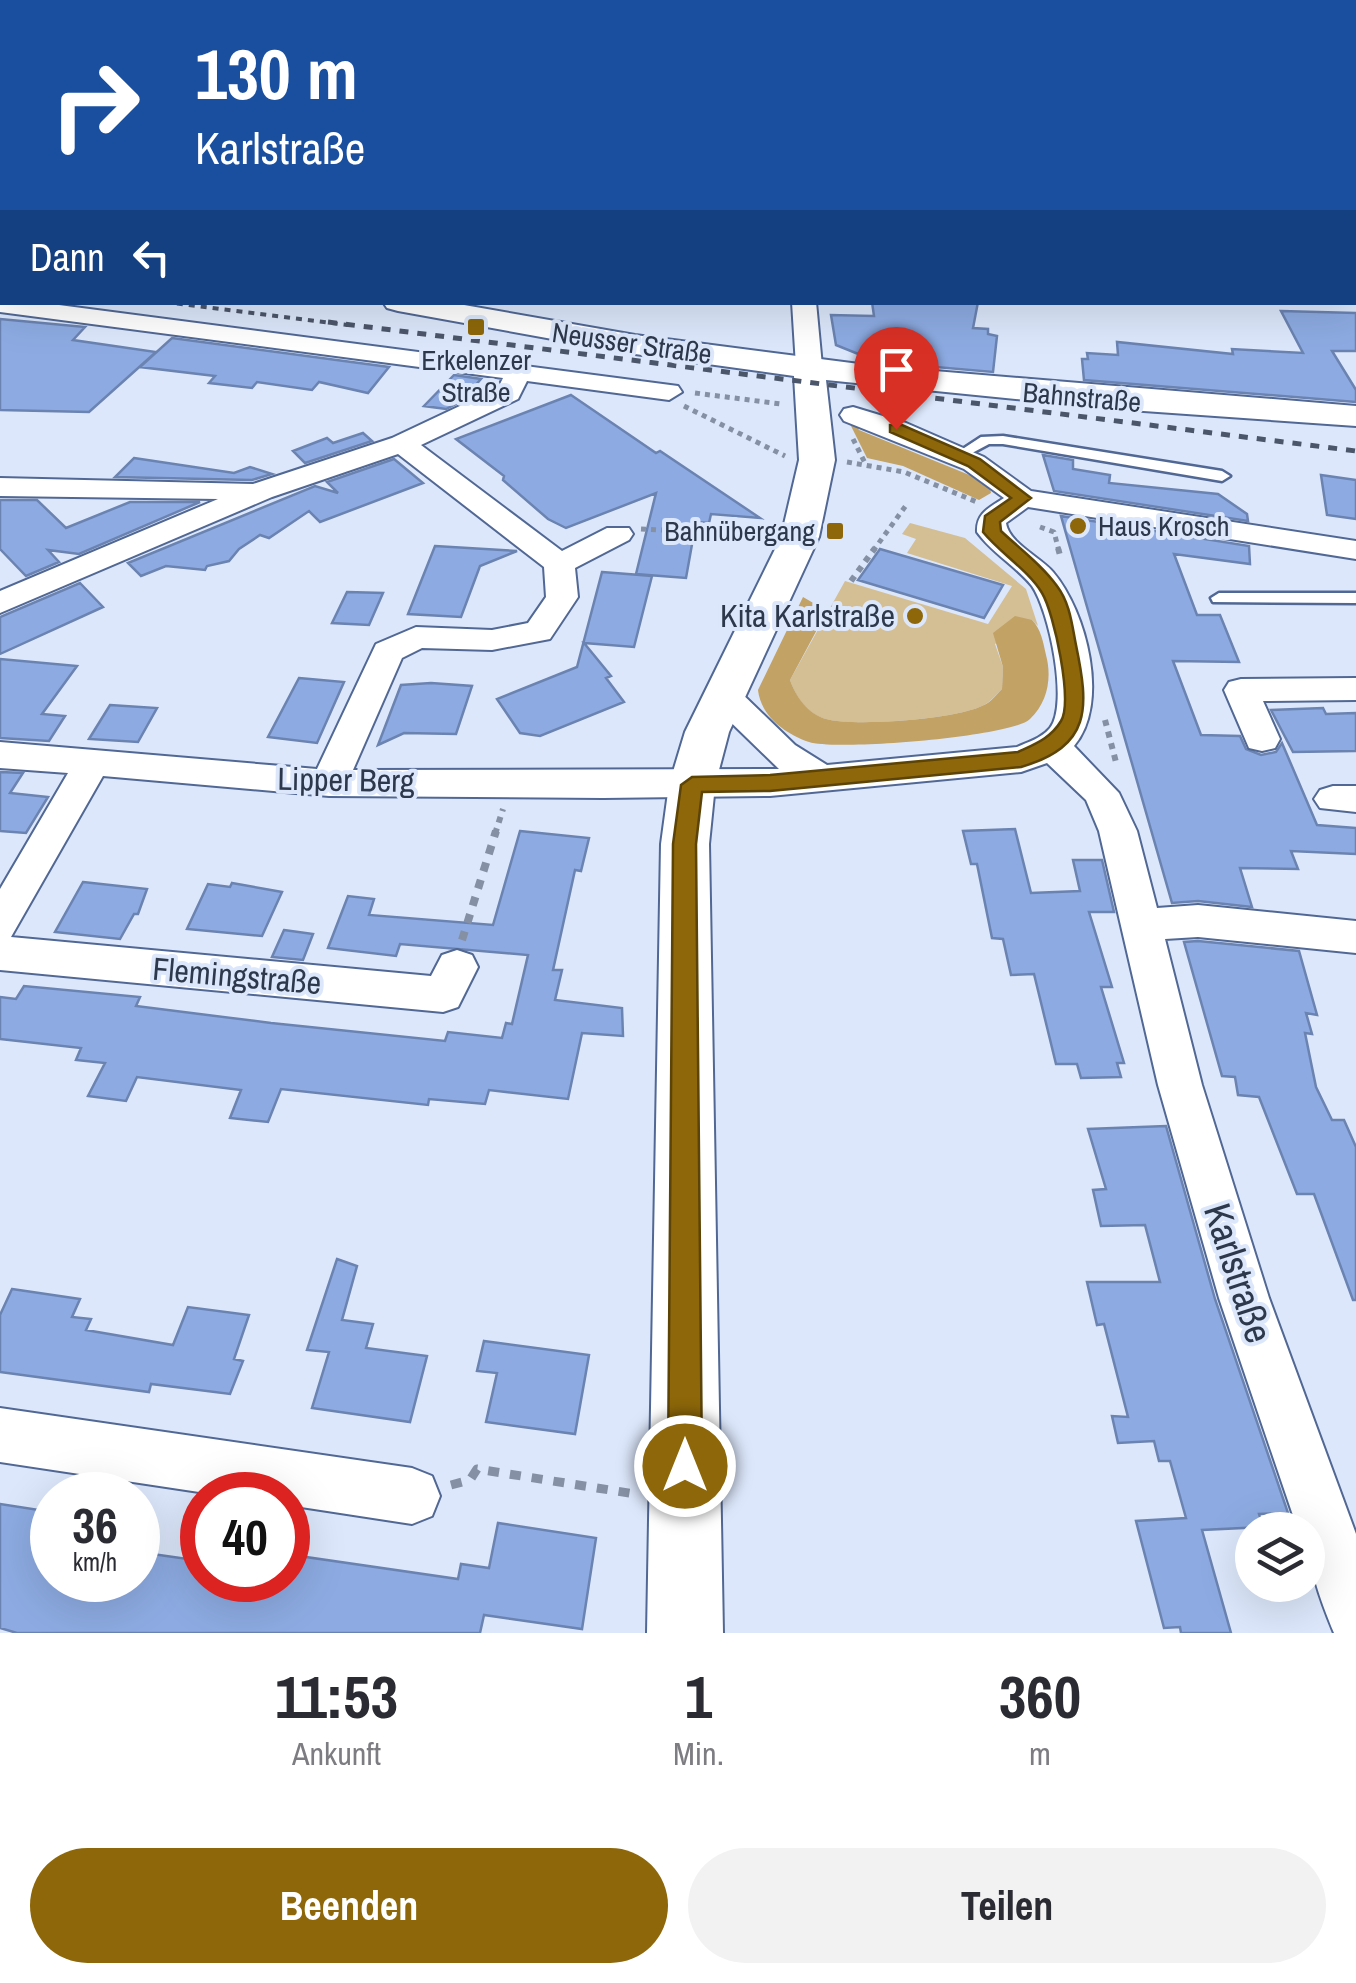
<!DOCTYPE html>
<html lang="de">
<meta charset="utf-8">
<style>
body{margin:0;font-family:"Archivo Narrow",sans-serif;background:#f2f2f3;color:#2b2b33;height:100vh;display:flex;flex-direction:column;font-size:38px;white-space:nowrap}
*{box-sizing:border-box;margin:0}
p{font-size:32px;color:#7c7c81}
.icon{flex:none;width:55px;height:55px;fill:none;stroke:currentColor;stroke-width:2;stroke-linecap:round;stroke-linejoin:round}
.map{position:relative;height:1633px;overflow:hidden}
.details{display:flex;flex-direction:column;background:#fff;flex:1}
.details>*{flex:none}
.top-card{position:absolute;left:0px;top:0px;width:1358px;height:305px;box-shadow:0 10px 40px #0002;background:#1a4fa0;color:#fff;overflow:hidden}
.controls{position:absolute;left:1235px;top:1512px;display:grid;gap:20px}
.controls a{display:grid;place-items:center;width:90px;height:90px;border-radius:50%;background:#fff;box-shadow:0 10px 40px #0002;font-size:50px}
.speed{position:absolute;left:30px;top:1472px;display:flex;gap:20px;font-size:50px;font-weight:700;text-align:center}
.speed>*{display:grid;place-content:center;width:130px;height:130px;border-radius:50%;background:#fff;box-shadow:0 10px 40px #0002;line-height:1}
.speed small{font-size:25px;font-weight:400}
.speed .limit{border:15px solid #d22;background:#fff;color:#111}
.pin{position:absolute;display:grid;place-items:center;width:85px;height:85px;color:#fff;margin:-102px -42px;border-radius:50% 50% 50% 0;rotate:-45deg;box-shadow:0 0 10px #0007}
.pin .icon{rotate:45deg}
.me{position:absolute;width:110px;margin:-55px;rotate:0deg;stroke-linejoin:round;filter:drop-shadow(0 0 8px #0008)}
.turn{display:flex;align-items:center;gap:35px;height:210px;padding:0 30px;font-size:45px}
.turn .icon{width:130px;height:130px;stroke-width:2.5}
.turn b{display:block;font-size:70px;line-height:85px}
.then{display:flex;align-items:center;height:95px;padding:0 30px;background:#0003;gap:20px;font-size:38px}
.eta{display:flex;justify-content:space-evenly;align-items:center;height:170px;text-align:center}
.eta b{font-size:60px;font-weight:800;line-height:70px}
.primary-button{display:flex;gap:20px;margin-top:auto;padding:20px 30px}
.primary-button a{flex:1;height:115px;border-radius:60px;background:#8d6709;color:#fff;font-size:40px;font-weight:800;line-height:115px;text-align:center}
.primary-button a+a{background:#f2f2f3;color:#2b2b33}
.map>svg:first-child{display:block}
</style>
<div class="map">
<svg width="1356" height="1633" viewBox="0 0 1356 1633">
<rect width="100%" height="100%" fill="#dce7fb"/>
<path fill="#d4be94" d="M 910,523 L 965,538 L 1026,589 L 1038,626 L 1032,620 L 995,644 L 1003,667 L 1002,689 C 997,694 990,702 984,705 C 959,719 854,727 826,719 C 807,714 796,697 790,680 L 845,581 L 988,624 L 1012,586 L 907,553 L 916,539 L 902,534 Z"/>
<path fill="#c2a265" d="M 732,0 L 1085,0 L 1087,2 L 732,2 Z
M 852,415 L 859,430 L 989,483 L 991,493 L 979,500 L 903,466 L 867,458 L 846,416 Z
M 803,597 L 827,611 L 790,680 C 796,697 808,714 826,719 C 855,727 959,719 984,705 C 991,702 997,694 1002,689 L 1003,667 L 993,633 L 1015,616 L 1032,620 C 1041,629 1043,642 1046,655 C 1052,677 1048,702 1030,719 C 1012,737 835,751 809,742 C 784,733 761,716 758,690 Z"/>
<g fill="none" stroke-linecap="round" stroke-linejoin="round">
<path fill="#c396c8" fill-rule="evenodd" d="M 138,0 L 168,0 L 170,2 L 140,2 Z
M 771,0 L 796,0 L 798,2 L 773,2 Z
M 1355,144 L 1356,144 L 1356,162 L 1355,162 Z"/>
</g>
<path fill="#8dabe2" stroke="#6b83b1" stroke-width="2.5" d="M 872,302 L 978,302 L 973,328 L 988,329 L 988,334 L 997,336 L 993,372 L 878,362 L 836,345 L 831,315 L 874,316 Z
M 1281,311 L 1356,313 L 1356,351 L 1332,351 L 1356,390 L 1356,402 L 1084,380 L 1082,359 L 1088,359 L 1087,353 L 1118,355 L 1117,342 L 1233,354 L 1232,349 L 1303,353 Z
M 0,319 L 85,327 L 73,340 L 156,352 L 89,412 L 0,410 Z
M 172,338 L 389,367 L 368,393 L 319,382 L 312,390 L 257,382 L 252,388 L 209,383 L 215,376 L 140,367 Z
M 454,375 L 481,379 L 474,387 L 480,388 L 472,396 L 446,409 L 424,406 Z
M 571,395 L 656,453 L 660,451 L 760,518 L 711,514 L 709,523 L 696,522 L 686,578 L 636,574 L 656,493 L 566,528 L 548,519 L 503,480 L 504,476 L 456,439 Z
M 363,433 L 372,441 L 305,463 L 293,451 L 327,438 L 333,443 Z
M 1043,455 L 1073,460 L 1073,469 L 1110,475 L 1109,483 L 1218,494 L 1247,514 L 1248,521 L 1054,491 Z
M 134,458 L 234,473 L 250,467 L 272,474 L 252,480 L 115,477 Z
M 394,459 L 423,483 L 320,522 L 309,511 L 269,538 L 260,535 L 239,549 L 229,561 L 207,566 L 205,570 L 166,566 L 141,576 L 128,563 L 315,486 L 338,493 L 327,482 Z
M 1321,475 L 1356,480 L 1356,519 L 1327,515 Z
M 0,500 L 37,500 L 66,528 L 130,502 L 200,502 L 79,554 L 48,550 L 59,562 L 26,576 L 0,549 Z
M 1061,516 L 1249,546 L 1250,564 L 1174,554 L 1197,615 L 1220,615 L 1239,662 L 1173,661 L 1201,735 L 1240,736 L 1246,749 L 1261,755 L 1276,752 L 1282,743 L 1317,825 L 1356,828 L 1356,854 L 1291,851 L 1298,869 L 1240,868 L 1252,907 L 1198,901 L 1172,903 Z
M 435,546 L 517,551 L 480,566 L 461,617 L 408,614 Z
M 880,549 L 1003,585 L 984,618 L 858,580 Z
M 602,572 L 652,576 L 634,647 L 584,643 L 611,676 L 606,678 L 624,702 L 540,736 L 520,733 L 497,699 L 577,667 Z
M 80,583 L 103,607 L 0,654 L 0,617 Z
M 347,592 L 383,593 L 369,625 L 332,623 Z
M 0,659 L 77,666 L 42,714 L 65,716 L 49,741 L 0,738 Z
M 299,678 L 344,682 L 317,743 L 268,737 Z
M 431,683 L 472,686 L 456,734 L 404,733 L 378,745 L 401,685 Z
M 110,705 L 157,708 L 138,742 L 89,739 Z
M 1323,708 L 1326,714 L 1356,713 L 1356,751 L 1293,752 L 1271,710 Z
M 0,772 L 23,773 L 10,793 L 48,797 L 26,833 L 0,831 Z
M 1015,829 L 1031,893 L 1080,891 L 1073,860 L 1102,860 L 1114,912 L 1089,912 L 1112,987 L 1101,987 L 1124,1063 L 1117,1063 L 1121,1077 L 1081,1078 L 1077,1064 L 1056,1064 L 1034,974 L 1011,975 L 1003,939 L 992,938 L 977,864 L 971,864 L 963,831 Z
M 520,831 L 589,838 L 581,871 L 575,870 L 553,970 L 562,970 L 555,1000 L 622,1008 L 623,1036 L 582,1033 L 568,1099 L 489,1090 L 485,1104 L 429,1099 L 428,1105 L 281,1089 L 268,1122 L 230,1118 L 241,1090 L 137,1077 L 126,1101 L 88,1096 L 105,1063 L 76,1060 L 81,1048 L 0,1039 L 0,997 L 16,999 L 24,986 L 140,997 L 136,1006 L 271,1023 L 445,1041 L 448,1032 L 502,1038 L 506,1023 L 512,1024 L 528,955 L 400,944 L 396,956 L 328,948 L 348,896 L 374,899 L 369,915 L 493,925 Z
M 83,882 L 147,889 L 138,914 L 134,914 L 120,939 L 55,932 Z
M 232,883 L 282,892 L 262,936 L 187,929 L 208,884 L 230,887 Z
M 284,930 L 313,934 L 303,960 L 272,957 Z
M 1198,941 L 1299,951 L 1317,1015 L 1306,1013 L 1312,1034 L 1305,1033 L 1316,1087 L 1332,1120 L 1344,1120 L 1356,1147 L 1356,1300 L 1353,1300 L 1314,1194 L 1297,1194 L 1259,1097 L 1238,1095 L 1235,1077 L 1222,1076 L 1184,942 Z
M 1166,1126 L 1215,1299 L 1288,1513 L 1259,1514 L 1263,1527 L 1202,1530 L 1231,1633 L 1181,1633 L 1180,1627 L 1164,1628 L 1136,1521 L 1186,1518 L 1170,1461 L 1159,1461 L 1154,1441 L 1118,1443 L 1112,1416 L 1128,1417 L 1104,1324 L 1097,1325 L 1087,1282 L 1160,1282 L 1145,1225 L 1101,1226 L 1093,1190 L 1106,1189 L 1088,1129 Z
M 337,1259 L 357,1266 L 342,1320 L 373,1324 L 366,1348 L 427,1356 L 410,1422 L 312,1408 L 329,1352 L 307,1350 Z
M 12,1289 L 80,1299 L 72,1317 L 91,1319 L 86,1330 L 173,1345 L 188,1307 L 249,1315 L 234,1359 L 243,1361 L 230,1394 L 151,1384 L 149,1392 L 0,1372 L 0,1315 Z
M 484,1341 L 589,1355 L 575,1434 L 486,1422 L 497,1373 L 477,1371 Z
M 0,1504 L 52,1512 L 52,1580 L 97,1585 L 99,1580 L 138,1580 L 138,1552 L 202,1561 L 202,1580 L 288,1580 L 292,1555 L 458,1579 L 461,1564 L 489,1568 L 498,1523 L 596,1538 L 582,1629 L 484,1615 L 480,1633 L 17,1633 L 0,1628 Z"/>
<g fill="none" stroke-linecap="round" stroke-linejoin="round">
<g stroke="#516894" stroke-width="5">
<path id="service" d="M 331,0 L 342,0 L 344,2 L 334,2 Z
M 0,178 L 2,178 L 2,185 L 0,185 Z
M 1003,436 L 1222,471 L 1230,476 L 1222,481 L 1003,444 L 989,444 L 959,460 L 952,456 L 981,437 Z
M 1219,593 L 1356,593 L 1356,603 L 1213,602 L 1211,598 Z"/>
</g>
<g stroke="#516894" stroke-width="4">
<path id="minor" d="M 477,0 L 498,0 L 500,2 L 479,2 Z
M 1355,235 L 1356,235 L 1356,249 L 1355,249 Z
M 0,298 L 2,302 L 36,302 L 678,386 L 682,392 L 669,400 L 527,381 L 518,399 L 421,445 L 562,551 L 607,528 L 629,528 L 633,534 L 629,540 L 575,568 L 578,597 L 550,639 L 492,650 L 422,648 L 402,658 L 353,770 L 779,769 L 712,704 L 707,696 L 712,688 L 724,685 L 736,688 L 795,745 L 827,765 L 1017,747 C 1028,742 1042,738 1050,728 C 1069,704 1049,610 1032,586 C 1016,566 992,553 977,532 C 976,513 989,508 1004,498 L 964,469 L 844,421 L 840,415 L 844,409 L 853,407 L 906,423 L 984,457 L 1031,491 L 1356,541 L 1356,559 L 1028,507 L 1006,523 C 1009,543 1040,557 1053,572 C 1087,612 1110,704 1074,746 L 1119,793 L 1137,831 L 1157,908 L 1198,905 L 1356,921 L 1356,953 L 1198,937 L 1165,939 L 1202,1085 L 1269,1298 L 1356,1534 L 1356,1633 L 1334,1633 C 1320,1599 1308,1567 1308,1530 L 1298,1530 L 1219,1298 L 1158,1085 L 1099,831 L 1086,800 L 1047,763 L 1021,772 L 770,796 L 603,798 L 329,796 L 103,776 L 11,937 L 431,976 L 442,955 L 457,950 L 472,955 L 478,967 L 458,1007 L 443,1012 L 0,970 L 0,889 L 68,773 L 0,768 L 0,742 L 317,769 L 376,644 L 416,627 L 492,630 L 528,623 L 546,597 L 544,567 L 398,454 L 272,497 L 0,613 L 0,591 L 218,499 L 0,496 L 0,478 L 253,484 L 392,438 L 498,388 L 503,378 L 0,312 Z
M 792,302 L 816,302 L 822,366 L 818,371 L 809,374 L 796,366 Z
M 1356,678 L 1356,700 L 1263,701 L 1280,739 L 1275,748 L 1262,751 L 1249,748 L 1224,690 L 1229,682 L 1241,679 Z
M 1333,786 L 1356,786 L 1356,812 L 1320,808 L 1314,799 L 1320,790 Z
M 0,1408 L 412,1468 L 432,1476 L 440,1496 L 432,1516 L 412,1524 L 288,1505 L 288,1495 L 219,1495 L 0,1462 Z"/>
</g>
<g stroke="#516894" stroke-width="4">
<path id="tertiary" d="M 1091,0 L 1111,0 L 1113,2 L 1093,2 Z
M 1355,84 L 1356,84 L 1356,98 L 1355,98 Z
M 0,232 L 2,232 L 2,248 L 0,248 Z
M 383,302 L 447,302 L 635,335 L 875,366 L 1356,406 L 1356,426 L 1115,409 L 826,380 L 835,460 L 819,537 L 729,732 L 715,785 L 709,844 L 723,1633 L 647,1633 L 661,844 L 669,785 L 685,732 L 781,537 L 799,460 L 794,376 L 635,354 L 398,311 L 387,308 Z"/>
</g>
<path stroke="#8690a4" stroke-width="5" stroke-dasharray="5 5" stroke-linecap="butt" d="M 695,393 L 781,404
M 684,406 L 785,456
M 853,439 L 865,463
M 847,462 L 904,472 L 977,502
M 1040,527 L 1054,532 L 1059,551
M 641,529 L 769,536
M 873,551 L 907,504"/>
<path stroke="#8690a4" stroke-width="6" stroke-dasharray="6 6" stroke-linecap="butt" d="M 1058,548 L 1061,559
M 851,581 L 875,548
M 1105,720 L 1117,766
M 495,834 L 503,809"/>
<path stroke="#8690a4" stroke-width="8" stroke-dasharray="9 9" stroke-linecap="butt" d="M 462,940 L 496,831"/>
<path stroke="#8690a4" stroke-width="9" stroke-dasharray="11 11" stroke-linecap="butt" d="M 451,1485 L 470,1480 L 477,1469 L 635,1494"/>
<use href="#service" fill="#fff" fill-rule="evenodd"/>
<use href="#minor" fill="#fff" fill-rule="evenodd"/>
<use href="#tertiary" fill="#fff" fill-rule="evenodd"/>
<path stroke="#4c566a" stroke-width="4" stroke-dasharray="6 6" stroke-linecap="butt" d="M 165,302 L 348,325"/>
<path stroke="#4c566a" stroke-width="5" stroke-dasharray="9 9" stroke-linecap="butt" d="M 328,322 L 1356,451"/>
</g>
<path fill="#8d6709" stroke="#5c4306" stroke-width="2.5" d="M 890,425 L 902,425 L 980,459 L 1031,498 L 1000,522 L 1001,531 C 1019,548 1042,565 1057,586 C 1070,603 1072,625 1076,645 C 1089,708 1092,746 1021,767 L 770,791 L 702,792 L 696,844 L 702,1466 L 697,1478 L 685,1483 L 673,1478 L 668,1466 L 673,844 L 681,785 L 692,777 L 770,775 L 1018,752 C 1035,744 1051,738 1061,721 C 1073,701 1054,613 1042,593 C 1028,570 1000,553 983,532 L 985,516 L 1011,498 L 968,466 L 890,432 Z"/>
<g fill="#8d6709" stroke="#dce7fb" stroke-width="4">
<rect x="466" y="317" width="20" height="20" rx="5"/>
<circle cx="1078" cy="526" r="10"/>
<rect x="825" y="521" width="20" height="20" rx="5"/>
<circle cx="915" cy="616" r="10"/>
</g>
<g text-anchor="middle" stroke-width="8" stroke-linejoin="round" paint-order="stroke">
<g font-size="28" fill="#2e384c" stroke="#dce7fb">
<text transform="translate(632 343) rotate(8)" y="10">Neusser Straße</text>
<text transform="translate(1082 397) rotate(5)" y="10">Bahnstraße</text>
</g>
<g font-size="28" fill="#2e384c" stroke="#dce7fb">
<text x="476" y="370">Erkelenzer<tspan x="476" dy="32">Straße</tspan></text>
<text x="1098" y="536" text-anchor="start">Haus Krosch</text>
<text x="815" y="541" text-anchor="end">Bahnübergang</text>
</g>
<g font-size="32" fill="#2e384c" stroke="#dce7fb" text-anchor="end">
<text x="895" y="627">Kita Karlstraße</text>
</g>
<g font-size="32" fill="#2e384c" stroke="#dce7fb">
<text transform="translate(346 780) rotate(1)" y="11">Lipper Berg</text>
<text transform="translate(237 976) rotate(5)" y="11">Flemingstraße</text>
</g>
<g font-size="38" fill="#2e384c" stroke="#dce7fb">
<text transform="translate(1238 1273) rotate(72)" y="13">Karlstraße</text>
</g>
</g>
</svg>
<div class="controls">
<a><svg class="icon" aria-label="layers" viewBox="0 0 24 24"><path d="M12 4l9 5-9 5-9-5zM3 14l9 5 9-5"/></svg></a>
</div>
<div class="speed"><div>36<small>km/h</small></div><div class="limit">40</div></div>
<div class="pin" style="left:896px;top:429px;background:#d93025"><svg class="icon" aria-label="arrive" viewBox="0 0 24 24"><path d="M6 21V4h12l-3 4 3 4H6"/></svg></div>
<svg class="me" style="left:685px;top:1466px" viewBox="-20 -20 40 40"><circle r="17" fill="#8d6709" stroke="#fff" stroke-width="3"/><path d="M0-11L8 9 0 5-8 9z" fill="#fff"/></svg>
<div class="top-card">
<div class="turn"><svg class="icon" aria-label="right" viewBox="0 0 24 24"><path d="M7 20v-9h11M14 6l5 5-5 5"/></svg><div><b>130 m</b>Karlstraße</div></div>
<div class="then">Dann<svg class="icon" aria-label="left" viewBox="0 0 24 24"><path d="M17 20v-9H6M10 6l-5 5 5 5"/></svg></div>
</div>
</div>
<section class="details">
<div class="eta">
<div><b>11:53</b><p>Ankunft</p></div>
<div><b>1</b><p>Min.</p></div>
<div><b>360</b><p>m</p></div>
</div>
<div class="primary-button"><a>Beenden</a><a>Teilen</a></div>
</section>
